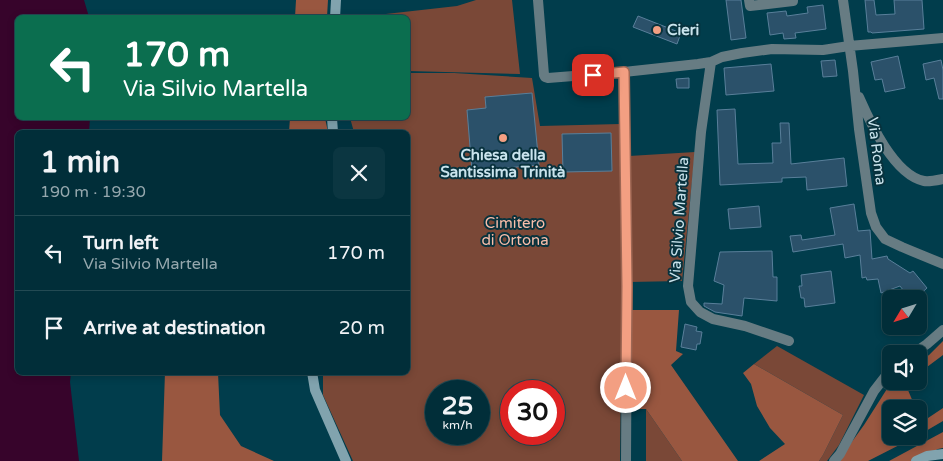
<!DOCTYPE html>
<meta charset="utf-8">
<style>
body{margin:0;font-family:"Varela Round",sans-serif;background:#0b3641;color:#f1f3f6;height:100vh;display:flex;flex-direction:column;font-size:19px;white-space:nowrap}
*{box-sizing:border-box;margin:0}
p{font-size:16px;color:#96a8ae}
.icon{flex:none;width:28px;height:28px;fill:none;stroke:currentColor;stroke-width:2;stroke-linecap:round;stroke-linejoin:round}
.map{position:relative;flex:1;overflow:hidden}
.sheet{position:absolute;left:15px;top:130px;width:395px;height:245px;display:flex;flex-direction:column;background:#012e39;border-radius:8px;box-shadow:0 2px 8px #0003,0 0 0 1px #234a53}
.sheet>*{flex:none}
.top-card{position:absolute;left:15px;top:15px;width:395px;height:105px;border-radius:8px;box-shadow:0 2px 8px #0003,0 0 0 1px #234a53;background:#0b6e4f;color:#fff;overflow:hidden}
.needle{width:32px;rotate:232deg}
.fabs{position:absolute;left:882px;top:290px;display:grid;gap:10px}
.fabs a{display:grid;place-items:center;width:45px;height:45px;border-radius:8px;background:#012e39;box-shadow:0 2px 8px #0003,0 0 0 1px #234a53;font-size:25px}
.speed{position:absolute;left:425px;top:380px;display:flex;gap:10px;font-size:25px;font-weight:700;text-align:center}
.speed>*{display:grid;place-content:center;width:65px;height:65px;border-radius:50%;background:#012e39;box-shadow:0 2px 8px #0003,0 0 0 1px #234a53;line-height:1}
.speed small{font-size:12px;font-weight:400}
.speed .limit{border:8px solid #d22;background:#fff;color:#111}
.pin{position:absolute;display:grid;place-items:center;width:42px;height:42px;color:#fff;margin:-21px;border-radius:10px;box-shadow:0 2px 8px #0006}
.me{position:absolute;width:55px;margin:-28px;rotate:0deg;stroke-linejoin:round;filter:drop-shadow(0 0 4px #0008)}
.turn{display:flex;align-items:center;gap:18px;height:105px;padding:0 25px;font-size:22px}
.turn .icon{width:65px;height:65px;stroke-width:2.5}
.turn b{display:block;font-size:35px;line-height:42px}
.round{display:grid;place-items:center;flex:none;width:52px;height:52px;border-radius:8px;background:#0b3641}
.summary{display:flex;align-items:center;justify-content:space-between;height:85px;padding:0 25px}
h1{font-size:30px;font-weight:800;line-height:38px}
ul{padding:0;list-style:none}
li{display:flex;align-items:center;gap:15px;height:75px;padding:0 25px;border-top:1px solid #234a53}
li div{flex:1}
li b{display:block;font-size:19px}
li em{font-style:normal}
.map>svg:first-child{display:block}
</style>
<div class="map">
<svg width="943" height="461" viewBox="0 0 943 461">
<rect width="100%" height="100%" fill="#013d4c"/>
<path fill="#7a4837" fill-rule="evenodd" d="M 476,0 L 512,0 L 520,74 L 408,71 L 408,18 L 359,17 L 457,6 Z
M 408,73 L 454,73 L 532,78 L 540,126 L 620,124 L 623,197 L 620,461 L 353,461 L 323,395 L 323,373 L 408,372 L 408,132 L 354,132 L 350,118 L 408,118 ZM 436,391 L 479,391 L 479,434 L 436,434 ZM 511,391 L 554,391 L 554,434 L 511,434 Z
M 695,152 L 682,281 L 629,282 L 629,156 Z
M 777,346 L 864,395 L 839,445 L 827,461 L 819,461 L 823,455 L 843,415 L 754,364 Z
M 646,409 L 682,461 L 646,461 Z"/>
<path fill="#995740" d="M 296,0 L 328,0 L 327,17 L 295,17 Z
M 290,118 L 325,118 L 328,132 L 289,132 Z
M 630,310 L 679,310 L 676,351 L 683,354 L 671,365 L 738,461 L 682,461 L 646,409 L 631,409 Z
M 943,341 L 943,355 L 919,373 L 919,362 L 929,355 Z
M 754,364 L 843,415 L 823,455 L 819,461 L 759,461 L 785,444 L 770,428 L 757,406 L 751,384 L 743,373 Z
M 165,372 L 218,373 L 220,415 L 241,446 L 274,461 L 162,461 Z
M 892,381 L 908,381 L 905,383 L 916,409 L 891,409 L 891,436 L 917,436 L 868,461 L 838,461 L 864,425 Z
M 943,408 L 943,421 L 919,435 L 919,417 L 922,422 Z
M 943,432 L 943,448 L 938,449 L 912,461 L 889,461 Z"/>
<path fill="#37042b" d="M 0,0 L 84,0 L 89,17 L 18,18 L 18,118 L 90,118 L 89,132 L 18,132 L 18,372 L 71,373 L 70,382 L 79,461 L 0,461 Z"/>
<path fill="#2b516a" stroke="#597f9a" d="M 726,0 L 741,0 L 746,38 L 731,40 Z
M 865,0 L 874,0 L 876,15 L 895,14 L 894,0 L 922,0 L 924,29 L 872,33 L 871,32 L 868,32 Z
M 823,5 L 826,29 L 795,33 L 796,38 L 784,39 L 783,33 L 770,35 L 767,13 L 786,11 L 787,16 L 808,13 L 807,7 Z
M 638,16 L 681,33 L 677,44 L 633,27 Z
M 898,56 L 905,88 L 885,92 L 882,79 L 875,80 L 871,62 Z
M 835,60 L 837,76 L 823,77 L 821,61 Z
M 941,60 L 943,70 L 943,99 L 939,99 L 934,78 L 926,80 L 923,64 Z
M 771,64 L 774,91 L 726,95 L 724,68 Z
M 689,78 L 689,88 L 677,88 L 676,79 Z
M 532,93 L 539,165 L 472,171 L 467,110 L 486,108 L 485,97 Z
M 735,109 L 738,164 L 773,163 L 772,143 L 781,143 L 780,123 L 789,123 L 791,164 L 844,158 L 847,186 L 807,190 L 806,177 L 782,178 L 782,182 L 720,185 L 717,110 Z
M 611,133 L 612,171 L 563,172 L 562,134 Z
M 854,204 L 858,231 L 870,230 L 872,259 L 887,256 L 888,259 L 910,273 L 913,271 L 927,288 L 915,299 L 910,299 L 900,286 L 881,293 L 878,279 L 867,280 L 866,277 L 862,278 L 860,255 L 845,258 L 843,244 L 793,252 L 790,236 L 801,235 L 802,240 L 835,235 L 830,208 Z
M 759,206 L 761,227 L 730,229 L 728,209 Z
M 772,251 L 773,277 L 777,277 L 777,301 L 744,298 L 742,316 L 715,312 L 704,306 L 704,303 L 722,304 L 724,285 L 714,281 L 720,252 Z
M 831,271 L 835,303 L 805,307 L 804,298 L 801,298 L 799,286 L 802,286 L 801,275 Z
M 685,324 L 697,327 L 696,331 L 702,332 L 700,344 L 697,344 L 696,350 L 681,347 Z"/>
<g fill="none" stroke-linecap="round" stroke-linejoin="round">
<path stroke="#677c83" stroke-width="10" d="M 538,0 L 544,75 L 545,77 L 548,78 L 624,72 L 698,64 L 711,62 L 722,57 L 742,53 L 772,49 L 823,50 L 849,46 L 943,38
M 749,0 L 750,6 L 793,1 L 793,0
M 843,0 L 853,71 L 859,129 L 871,213 L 876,227 L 885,239 L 902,247 L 943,264
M 711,62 L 701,132 L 688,286 L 691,302 L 700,312 L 713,319 L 745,326 L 789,341
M 624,72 L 627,286 L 626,461
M 859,97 C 870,122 894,175 924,181 C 929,182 938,180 943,179
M 913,354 L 927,344 L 943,330
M 834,461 L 840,454 L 874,391 L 891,369"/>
<path stroke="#81a3ae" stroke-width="10" d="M 335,18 L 336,0
M 332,118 L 333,132
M 312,372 L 315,390 L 346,461
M 916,461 L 927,456 L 943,454"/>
</g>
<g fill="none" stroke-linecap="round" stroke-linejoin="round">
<g stroke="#9e6754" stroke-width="12">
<path id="route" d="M 593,75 L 624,72 L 627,286 L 626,388"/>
</g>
<use href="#route" stroke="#f39f82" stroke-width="9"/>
</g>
<g fill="#f39f82" stroke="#08323d" stroke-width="2">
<circle cx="657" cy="30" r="5"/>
<circle cx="503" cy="138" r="5"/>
</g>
<g text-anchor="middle" stroke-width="4" stroke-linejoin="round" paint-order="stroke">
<g font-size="15" font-weight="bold" fill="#cae4ed" stroke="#08323d" text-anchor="start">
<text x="667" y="35">Cieri</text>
<text x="503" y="160" text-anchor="middle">Chiesa della<tspan x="503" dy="17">Santissima Trinità</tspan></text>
</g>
<g font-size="15" fill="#cae4ed" stroke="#08323d">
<text transform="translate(877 151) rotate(83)" y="5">Via Roma</text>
<text transform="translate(679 220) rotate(-86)" y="5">Via Silvio Martella</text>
</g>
<g font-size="15" fill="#f9beaa" stroke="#08323d">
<text x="515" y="228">Cimitero<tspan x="515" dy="17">di Ortona</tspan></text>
</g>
</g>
</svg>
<div class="fabs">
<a><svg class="needle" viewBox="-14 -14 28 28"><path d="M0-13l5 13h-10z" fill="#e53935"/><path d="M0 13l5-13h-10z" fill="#96a8ae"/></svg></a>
<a><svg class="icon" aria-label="sound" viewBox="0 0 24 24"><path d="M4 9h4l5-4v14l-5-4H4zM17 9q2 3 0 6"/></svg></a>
<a><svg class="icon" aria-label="layers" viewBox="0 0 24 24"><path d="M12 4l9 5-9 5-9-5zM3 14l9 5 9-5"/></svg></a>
</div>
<div class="speed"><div>25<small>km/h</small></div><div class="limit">30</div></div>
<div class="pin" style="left:593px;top:75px;background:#d93025"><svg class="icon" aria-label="arrive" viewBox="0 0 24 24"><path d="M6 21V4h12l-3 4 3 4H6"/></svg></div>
<svg class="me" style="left:626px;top:388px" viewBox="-20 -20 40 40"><circle r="17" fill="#f39f82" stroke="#fff" stroke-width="3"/><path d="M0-11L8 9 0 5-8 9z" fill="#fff"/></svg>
<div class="top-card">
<div class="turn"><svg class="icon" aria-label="left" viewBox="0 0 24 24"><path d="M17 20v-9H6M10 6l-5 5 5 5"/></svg><div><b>170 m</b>Via Silvio Martella</div></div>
</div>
<section class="sheet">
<div class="summary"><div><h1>1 min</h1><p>190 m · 19:30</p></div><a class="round"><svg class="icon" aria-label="close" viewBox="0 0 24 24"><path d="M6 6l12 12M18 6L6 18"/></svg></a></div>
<ul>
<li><svg class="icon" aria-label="left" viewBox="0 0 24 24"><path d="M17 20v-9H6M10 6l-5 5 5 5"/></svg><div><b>Turn left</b><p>Via Silvio Martella</p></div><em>170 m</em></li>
<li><svg class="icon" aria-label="arrive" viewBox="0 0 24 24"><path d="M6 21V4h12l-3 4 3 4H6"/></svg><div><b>Arrive at destination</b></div><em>20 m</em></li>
</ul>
</section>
</div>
